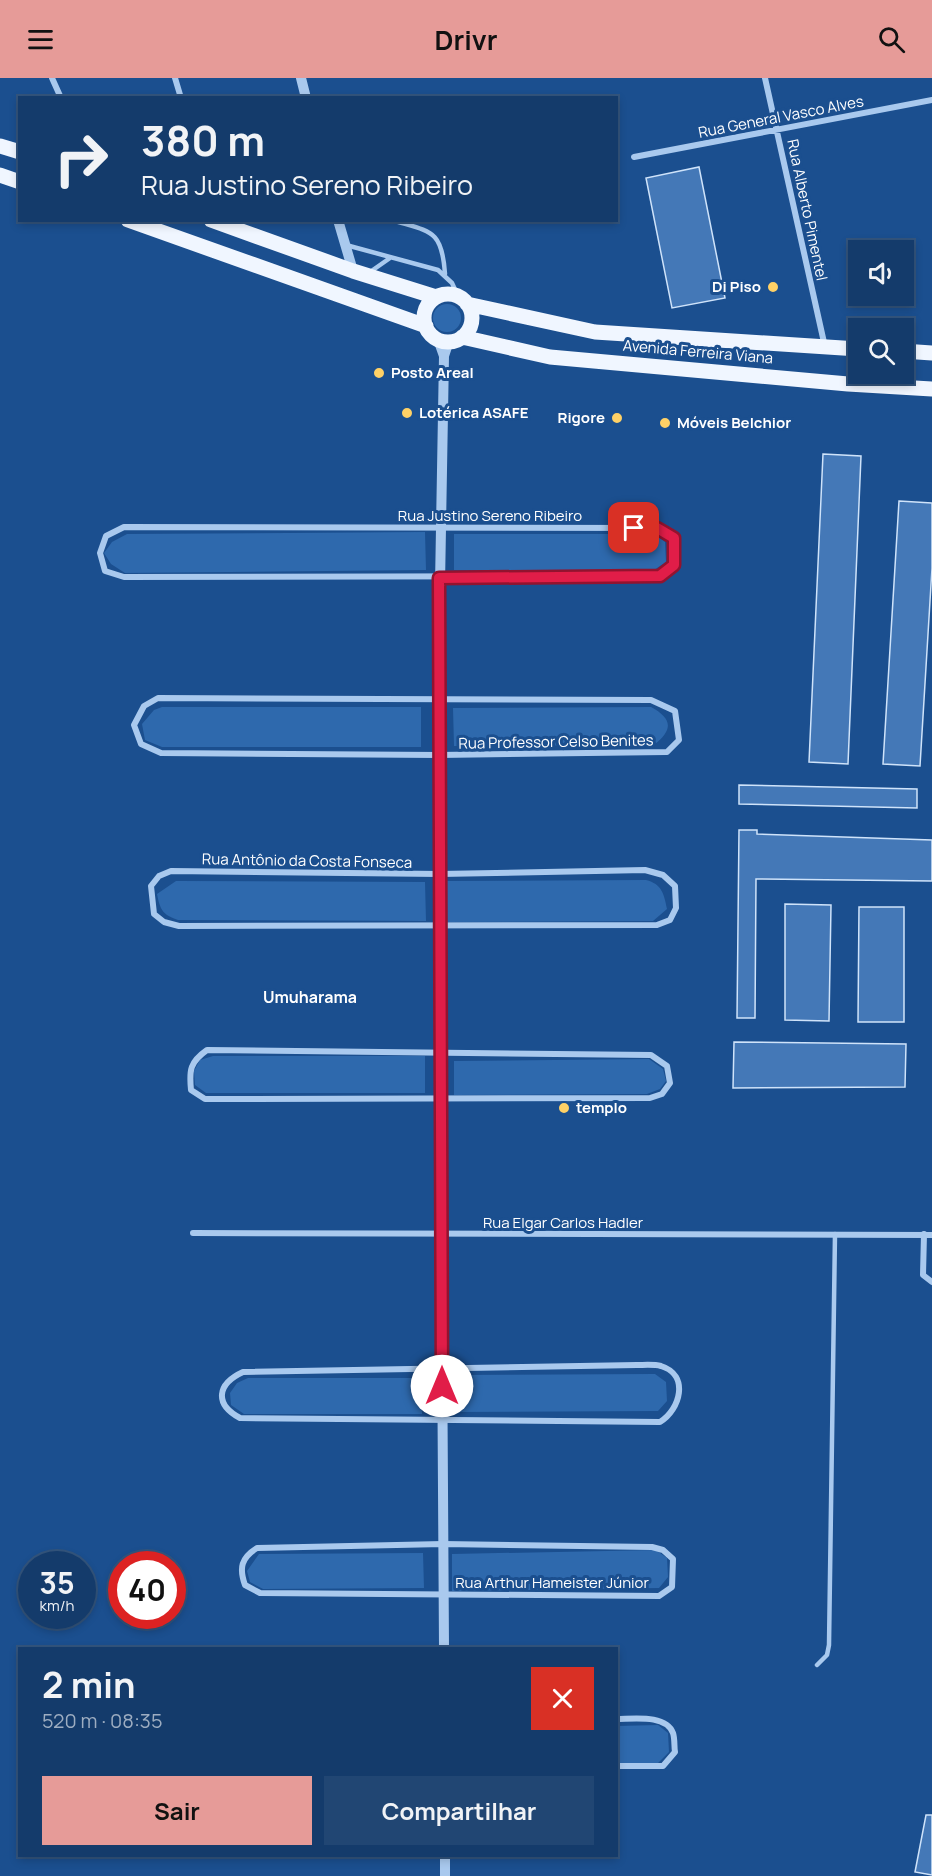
<!DOCTYPE html>
<html lang="pt">
<meta charset="utf-8">
<style>
body{margin:0;font-family:Manrope,sans-serif;background:#214673;color:#f1f3f6;height:100vh;display:flex;flex-direction:column;font-size:22px;white-space:nowrap}
*{box-sizing:border-box;margin:0}
p{font-size:20px;color:#9dadc1}
.icon{flex:none;width:33px;height:33px;fill:none;stroke:currentColor;stroke-width:2;stroke-linecap:round;stroke-linejoin:round}
.map{position:relative;flex:1;overflow:hidden}
.details{position:absolute;left:18px;top:1569px;width:600px;height:210px;display:flex;flex-direction:column;background:#143b6b;border-radius:0px;box-shadow:0 3px 9px #0003,0 0 0 2px #33557e}
.details>*{flex:none}
.banner{position:absolute;left:18px;top:18px;width:600px;height:126px;border-radius:0px;box-shadow:0 3px 9px #0003,0 0 0 2px #33557e;background:#143b6b;color:#f1f3f6;overflow:hidden}
.controls{position:absolute;left:848px;top:162px;display:grid;gap:12px}
.controls a{display:grid;place-items:center;width:66px;height:66px;border-radius:0px;background:#143b6b;box-shadow:0 3px 9px #0003,0 0 0 2px #33557e;font-size:30px}
.speed{position:absolute;left:18px;top:1473px;display:flex;gap:12px;font-size:30px;font-weight:700;text-align:center}
.speed>*{display:grid;place-content:center;width:78px;height:78px;border-radius:50%;background:#143b6b;box-shadow:0 3px 9px #0003,0 0 0 2px #33557e;line-height:1}
.speed small{font-size:15px;font-weight:400}
.speed .limit{border:9px solid #d22;background:#fff;color:#111}
.pin{position:absolute;display:grid;place-items:center;width:51px;height:51px;color:#fff;margin:-26px;border-radius:12px;box-shadow:0 3px 9px #0006}
.me{position:absolute;width:66px;margin:-33px;rotate:0deg;stroke-linejoin:round;filter:drop-shadow(0 0 4px #0008)}
.turn{display:flex;align-items:center;gap:21px;height:126px;padding:0 24px;font-size:27px}
.turn .icon{width:78px;height:78px;stroke-width:2.5}
.turn b{display:block;font-size:42px;line-height:51px}
.round{display:grid;place-items:center;flex:none;width:63px;height:63px;border-radius:0px;background:#214673}
.overview{display:flex;align-items:center;justify-content:space-between;height:102px;padding:0 24px}
h1{font-size:36px;font-weight:700;line-height:45px}
.cta{display:flex;gap:12px;margin-top:auto;padding:12px 24px}
.cta a{flex:1;height:69px;border-radius:0px;background:#e69b98;color:#111;font-size:24px;font-weight:700;line-height:69px;text-align:center}
.cta a+a{background:#214673;color:#f1f3f6}
header{display:flex;justify-content:space-between;align-items:center;height:78px;padding:0 24px;background:#e69b98;color:#111;font-size:27px;font-weight:700}
.map>svg:first-child{display:block}
</style>
<header><svg class="icon" aria-label="menu" viewBox="0 0 24 24"><path d="M4 6h16M4 12h16M4 18h16"/></svg>Drivr<svg class="icon" aria-label="search" viewBox="0 0 24 24"><circle cx="10" cy="10" r="6"/><path d="M15 15l6 6"/></svg></header>
<div class="map">
<svg width="932" height="1798" viewBox="0 0 932 1798">
<rect width="100%" height="100%" fill="#1b4f8f"/>
<path fill="#2e69ad" d="M433 240a14 14 0 1 1 28 0a14 14 0 1 1-28 0Z
M 425,454 L 426,492 L 125,495 L 111,486 L 104,475 L 112,464 L 127,456 Z
M 454,456 L 655,456 L 665,464 L 666,484 L 654,492 L 454,492 Z
M 162,629 L 421,629 L 421,669 L 162,669 L 145,662 L 142,646 L 154,632 Z
M 651,629 C 673,641 673,652 654,667 L 454,668 L 453,630 Z
M 646,802 C 662,806 664,816 667,831 L 653,843 L 446,844 L 446,803 Z
M 176,803 L 425,804 L 426,843 L 178,842 C 163,837 160,832 157,816 Z
M 213,978 L 425,978 L 425,1015 L 206,1015 L 195,1007 L 194,993 L 200,982 Z
M 649,981 L 663,991 L 666,1003 L 660,1011 L 647,1016 L 454,1017 L 454,983 Z
M 655,1296 L 666,1304 L 667,1323 L 658,1333 L 452,1334 L 451,1297 Z
M 248,1300 L 421,1300 L 422,1336 L 244,1336 L 231,1327 L 230,1315 L 237,1305 Z
M 656,1472 L 667,1480 L 668,1499 L 659,1510 L 452,1513 L 452,1476 Z
M 423,1475 L 424,1510 L 263,1511 L 250,1504 L 247,1493 L 259,1476 Z
M 658,1647 L 668,1655 L 669,1674 L 658,1685 L 617,1685 L 617,1648 Z"/>
<path fill="#4478b7" stroke="#cfe3fa" stroke-width="1.5" d="M 699,89 L 725,220 L 672,230 L 646,100 Z
M 823,376 L 861,378 L 848,686 L 809,684 Z
M 899,423 L 932,425 L 932,490 L 920,688 L 883,686 Z
M 739,707 L 917,711 L 917,730 L 739,726 Z
M 739,752 L 757,752 L 757,756 L 932,762 L 932,803 L 756,801 L 755,940 L 737,940 Z
M 785,826 L 831,827 L 829,943 L 785,942 Z
M 859,829 L 904,829 L 904,944 L 858,944 Z
M 734,964 L 906,966 L 905,1009 L 733,1010 Z
M 926,1737 L 932,1737 L 932,1797 L 915,1794 Z"/>
<g fill="none" stroke-linecap="round" stroke-linejoin="round">
<path stroke="#a9c9ee" stroke-width="4.5" d="M 392,142 C 431,154 442,151 445,196
M 346,167 L 438,192 L 452,205 L 458,218
M 370,194 L 390,180
M 817,1587 L 827,1577 L 829,1567 L 835,1156"/>
<path stroke="#a9c9ee" stroke-width="6" d="M 52,0 L 61,20
M 175,0 L 181,20
M 765,0 L 825,269
M 634,79 L 932,22
M 124,449 L 657,450 L 674,460 L 673,487 L 660,498 L 124,499 L 105,493 L 100,475 L 106,458 Z
M 158,620 L 651,622 L 675,633 L 679,662 L 667,674 L 439,677 L 161,675 L 141,666 L 134,647 L 144,628 Z
M 645,792 L 663,797 L 675,808 L 676,830 L 670,842 L 657,847 L 179,848 L 164,844 L 154,836 L 151,808 L 159,798 L 171,793 L 440,796 Z
M 207,972 L 651,977 L 667,988 L 670,1005 L 662,1016 L 650,1020 L 205,1021 L 191,1012 C 189,992 190,984 207,972 Z
M 193,1155 L 932,1157
M 924,1156 L 923,1197 L 932,1204
M 637,1287 C 644,1287 654,1286 661,1288 C 690,1297 680,1332 660,1344 L 240,1340 C 214,1326 217,1306 243,1294 Z
M 443,1466 L 652,1469 L 663,1472 L 673,1481 L 672,1509 L 659,1518 L 260,1515 L 245,1507 C 239,1490 241,1480 257,1470 Z
M 616,1641 C 633,1641 666,1636 673,1655 C 675,1661 674,1669 675,1674 L 663,1688 L 616,1688"/>
<path stroke="#a9c9ee" stroke-width="10" d="M 301,0 L 306,20
M 338,142 L 353,193
M 438,261 L 444,278
M 444,1570 L 438,621 L 444,278 L 449,263
M 445,1778 L 445,1798"/>
<path stroke="#f0f6ff" stroke-width="15" d="M 0,68 L 20,74
M 0,97 L 20,104
M 128,142 L 426,248
M 211,142 L 353,193 L 436,219
M424 240a24 24 0 1 1 48 0a24 24 0 1 1-48 0Z
M 467,226 L 595,254 L 858,271
M 462,259 L 550,279 L 848,306 L 932,311
M 903,273 L 932,275"/>
</g>
<g fill="none" stroke-linecap="round" stroke-linejoin="round">
<g stroke="#92132f" stroke-width="15">
<path id="route" d="M 442,1308 L 439,500 L 660,498 L 674,487 L 674,460 L 657,450 L 634,450"/>
</g>
<use href="#route" stroke="#e11d48" stroke-width="10"/>
</g>
<g fill="#ffd166" stroke="#1b4f8f" stroke-width="2">
<circle cx="773" cy="209" r="6"/>
<circle cx="379" cy="295" r="6"/>
<circle cx="407" cy="335" r="6"/>
<circle cx="617" cy="340" r="6"/>
<circle cx="665" cy="345" r="6"/>
<circle cx="564" cy="1030" r="6"/>
</g>
<g text-anchor="middle" stroke-width="6" stroke-linejoin="round" paint-order="stroke">
<g font-size="15" fill="#fff" stroke="#1b4f8f">
<text transform="translate(781 39) rotate(-11)" y="5">Rua General Vasco Alves</text>
<text transform="translate(807 132) rotate(78)" y="5">Rua Alberto Pimentel</text>
<text transform="translate(698 274) rotate(5)" y="5">Avenida Ferreira Viana</text>
<text x="490" y="443">Rua Justino Sereno Ribeiro</text>
<text transform="translate(556 664) rotate(-1)" y="5">Rua Professor Celso Benites</text>
<text transform="translate(307 783) rotate(1)" y="5">Rua Antônio da Costa Fonseca</text>
<text x="563" y="1150">Rua Elgar Carlos Hadler</text>
<text x="552" y="1510">Rua Arthur Hameister Júnior</text>
</g>
<g font-size="15" font-weight="bold" fill="#fff" stroke="#1b4f8f" text-anchor="start">
<text x="761" y="214" text-anchor="end">Di Piso</text>
<text x="391" y="300">Posto Areal</text>
<text x="419" y="340">Lotérica ASAFE</text>
<text x="605" y="345" text-anchor="end">Rigore</text>
<text x="677" y="350">Móveis Belchior</text>
<text x="576" y="1035">templo</text>
</g>
<g font-size="16" font-weight="bold" fill="#fff" stroke="#1b4f8f">
<text x="310" y="925">Umuharama</text>
</g>
</g>
</svg>
<div class="controls">
<a><svg class="icon" aria-label="sound" viewBox="0 0 24 24"><path d="M4 9h4l5-4v14l-5-4H4zM17 9q2 3 0 6"/></svg></a>
<a><svg class="icon" aria-label="search" viewBox="0 0 24 24"><circle cx="10" cy="10" r="6"/><path d="M15 15l6 6"/></svg></a>
</div>
<div class="speed"><div>35<small>km/h</small></div><div class="limit">40</div></div>
<div class="pin" style="left:634px;top:450px;background:#d93025"><svg class="icon" aria-label="arrive" viewBox="0 0 24 24"><path d="M6 21V4h12l-3 4 3 4H6"/></svg></div>
<svg class="me" style="left:442px;top:1308px" viewBox="-20 -20 40 40"><circle r="19" fill="#fff"/><path d="M0-13L10 11 0 6-10 11z" fill="#e11d48"/></svg>
<div class="banner">
<div class="turn"><svg class="icon" aria-label="right" viewBox="0 0 24 24"><path d="M7 20v-9h11M14 6l5 5-5 5"/></svg><div><b>380 m</b>Rua Justino Sereno Ribeiro</div></div>
</div>
<section class="details">
<div class="overview"><div><h1>2 min</h1><p>520 m · 08:35</p></div><a class="round" style="background:#d93025;color:#fff"><svg class="icon" aria-label="close" viewBox="0 0 24 24"><path d="M6 6l12 12M18 6L6 18"/></svg></a></div>
<div class="cta"><a>Sair</a><a>Compartilhar</a></div>
</section>
</div>
